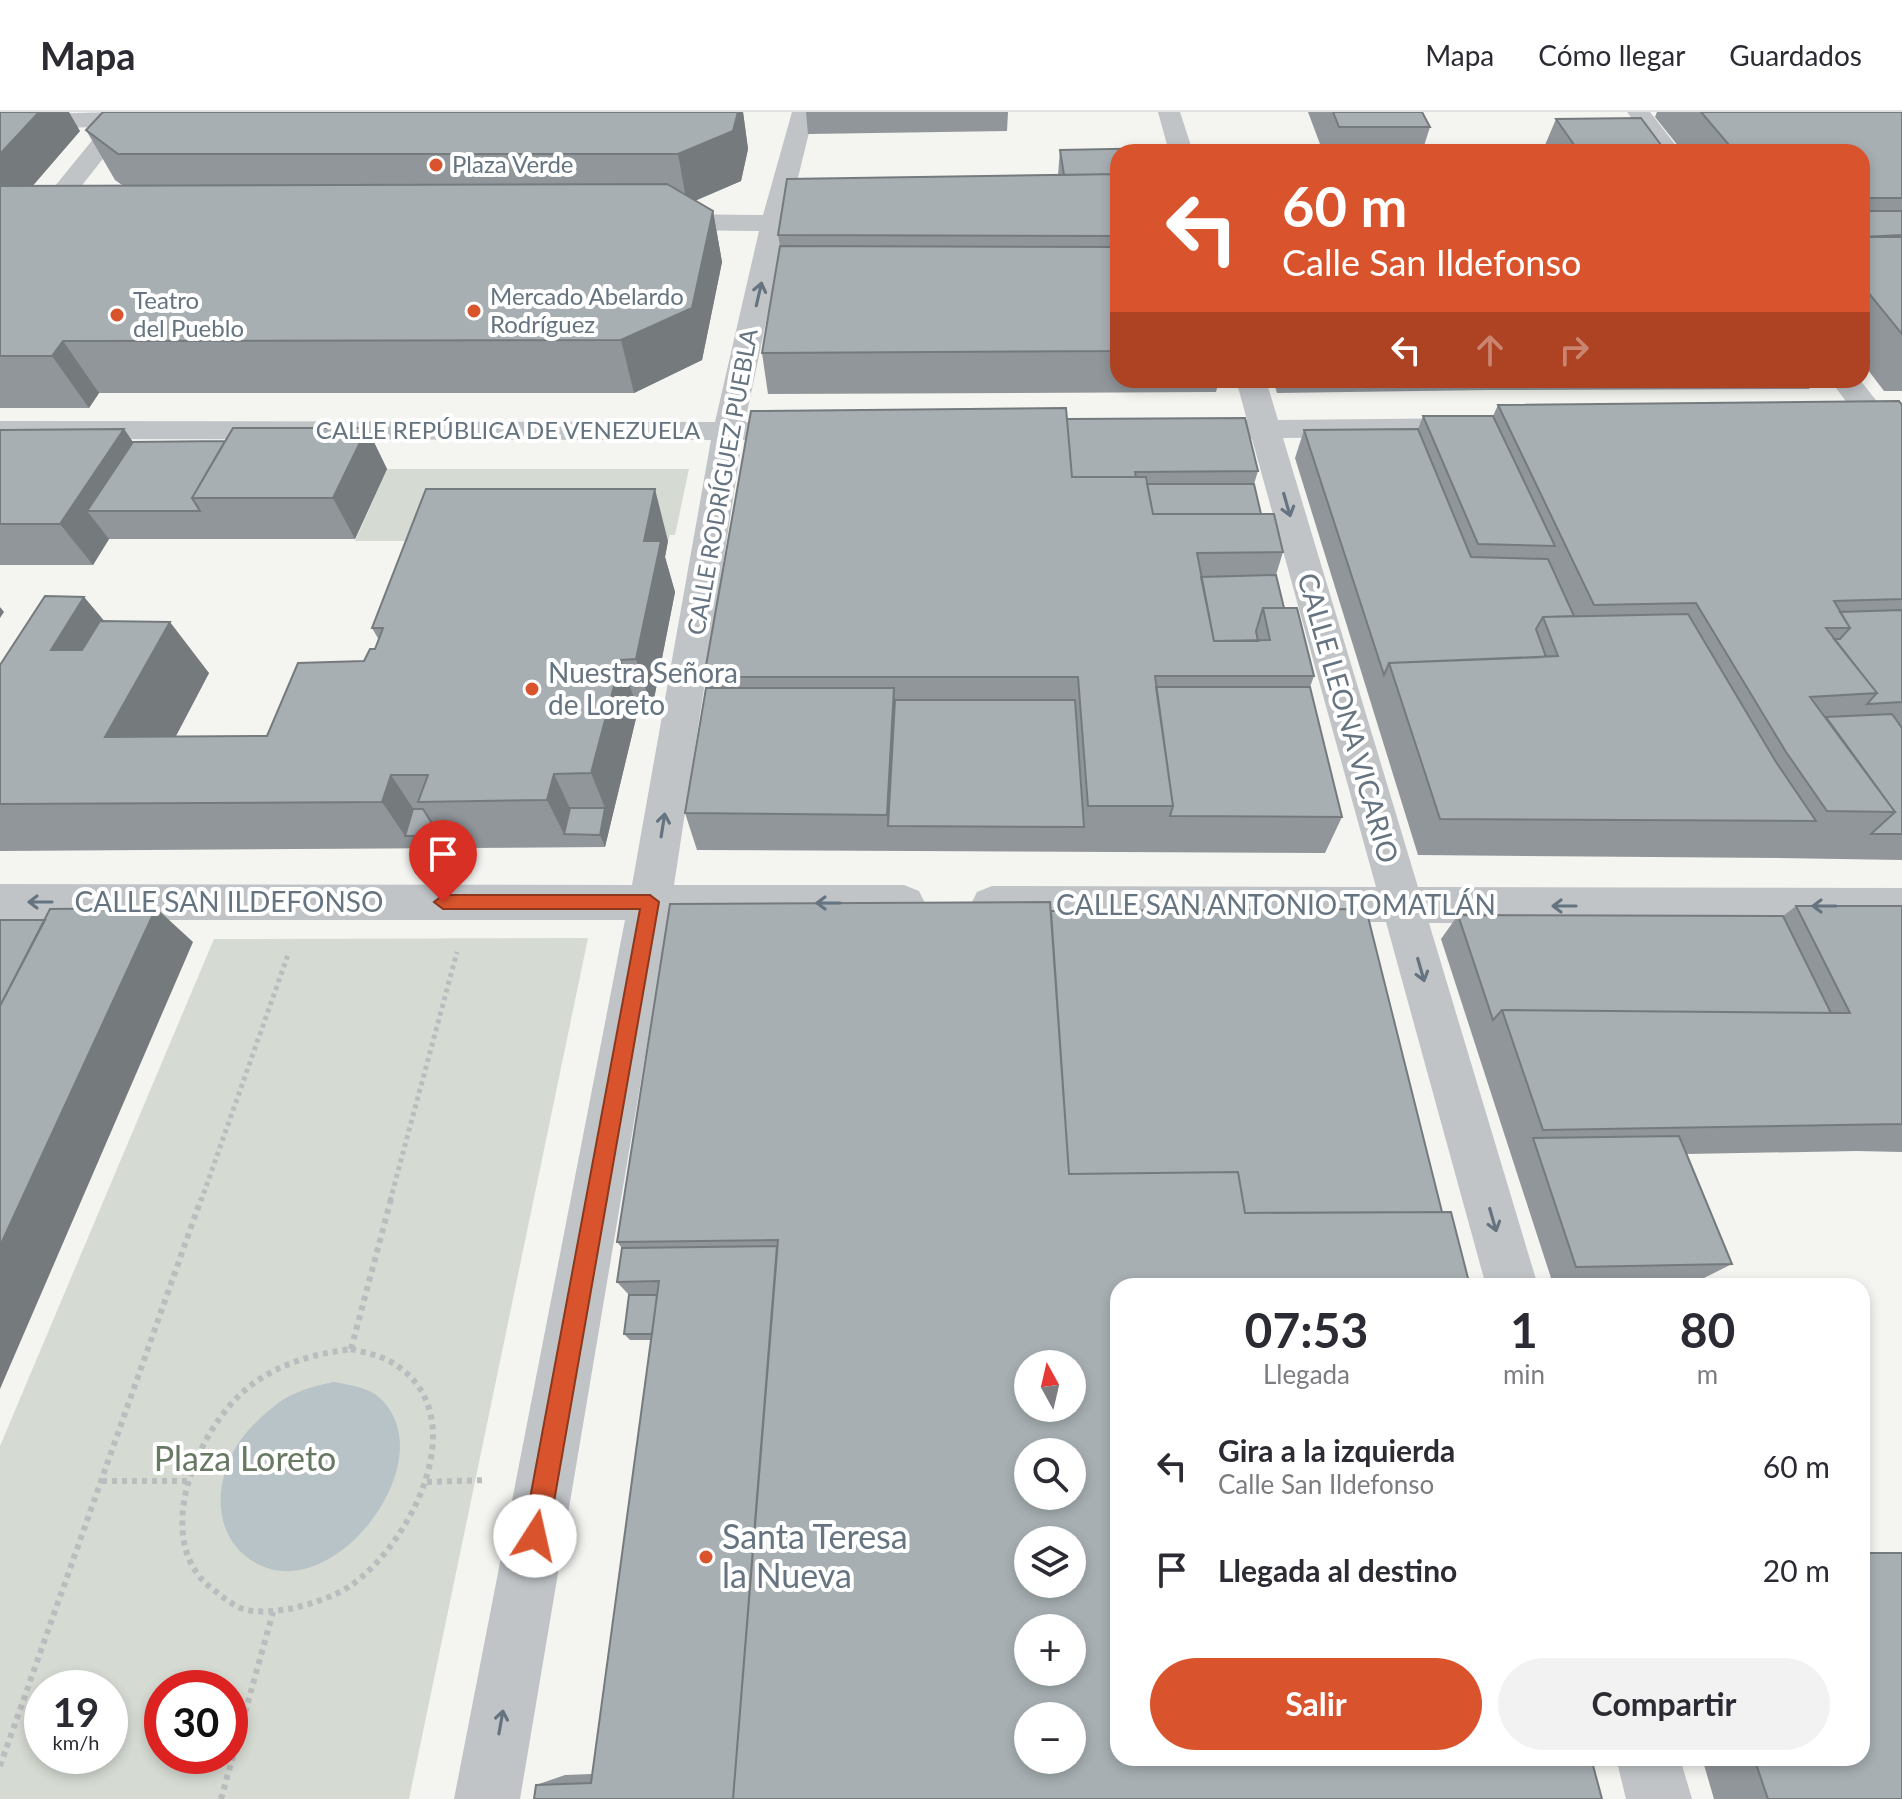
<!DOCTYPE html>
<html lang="es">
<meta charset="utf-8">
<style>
body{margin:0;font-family:Lato,sans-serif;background:#f2f2f3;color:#2b2b33;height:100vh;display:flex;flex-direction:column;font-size:30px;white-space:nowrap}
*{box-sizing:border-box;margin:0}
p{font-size:26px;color:#7c7c81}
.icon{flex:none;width:44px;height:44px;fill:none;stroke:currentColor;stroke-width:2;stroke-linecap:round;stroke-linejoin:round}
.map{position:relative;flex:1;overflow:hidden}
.panel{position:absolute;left:1110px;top:1166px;width:760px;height:488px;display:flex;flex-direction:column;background:#fff;border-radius:24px;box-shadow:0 4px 12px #0003}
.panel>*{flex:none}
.guide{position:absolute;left:1110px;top:32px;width:760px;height:244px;border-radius:24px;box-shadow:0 4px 12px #0003;background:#d9542c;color:#fff;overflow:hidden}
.needle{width:52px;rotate:352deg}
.tools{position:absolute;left:1014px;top:1238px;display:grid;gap:16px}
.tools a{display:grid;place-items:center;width:72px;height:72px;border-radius:50%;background:#fff;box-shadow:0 4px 12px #0003;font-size:40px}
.speed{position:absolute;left:24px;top:1558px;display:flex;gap:16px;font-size:40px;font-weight:700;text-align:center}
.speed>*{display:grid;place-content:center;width:104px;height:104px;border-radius:50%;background:#fff;box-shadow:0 4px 12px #0003;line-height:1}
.speed small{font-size:20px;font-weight:400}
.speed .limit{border:12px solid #d22;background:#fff;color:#111}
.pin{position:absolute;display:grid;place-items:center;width:68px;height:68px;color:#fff;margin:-82px -34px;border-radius:50% 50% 50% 0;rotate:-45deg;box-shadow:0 0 8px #0007}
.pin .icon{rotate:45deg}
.me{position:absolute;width:88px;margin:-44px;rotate:10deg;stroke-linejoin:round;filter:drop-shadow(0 0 6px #0008)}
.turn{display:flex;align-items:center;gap:28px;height:168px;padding:0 40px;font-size:36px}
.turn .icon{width:104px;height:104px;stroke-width:2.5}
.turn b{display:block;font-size:56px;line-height:68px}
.lanes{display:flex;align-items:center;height:76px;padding:0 40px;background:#0003;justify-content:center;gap:40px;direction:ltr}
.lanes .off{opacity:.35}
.eta{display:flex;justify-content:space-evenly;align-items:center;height:136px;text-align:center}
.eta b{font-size:48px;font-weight:700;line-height:56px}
.primary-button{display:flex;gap:16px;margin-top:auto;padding:16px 40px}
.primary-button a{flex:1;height:92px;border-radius:48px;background:#d9542c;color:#fff;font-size:32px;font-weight:700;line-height:92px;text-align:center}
.primary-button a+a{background:#f2f2f3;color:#2b2b33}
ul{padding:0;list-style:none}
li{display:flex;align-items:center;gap:24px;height:104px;padding:0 40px}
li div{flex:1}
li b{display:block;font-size:30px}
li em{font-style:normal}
header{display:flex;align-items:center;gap:48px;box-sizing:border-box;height:112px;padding:0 40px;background:#fff;border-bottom:2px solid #e1e1e2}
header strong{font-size:38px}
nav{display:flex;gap:44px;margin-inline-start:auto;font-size:28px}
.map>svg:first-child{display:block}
</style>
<header>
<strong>Mapa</strong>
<nav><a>Mapa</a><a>Cómo llegar</a><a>Guardados</a></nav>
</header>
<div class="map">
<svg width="1902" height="1687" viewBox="0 0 1902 1687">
<rect width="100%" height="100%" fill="#f4f4f1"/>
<path fill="#d5dbd2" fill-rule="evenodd" d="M 387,357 L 689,357 L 675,423 L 670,423 L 668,429 L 355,429 Z
M 588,826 L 409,1687 L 0,1687 L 0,1334 L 214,827 ZM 42,1576 L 110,1576 L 110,1644 L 42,1644 ZM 162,1576 L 230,1576 L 230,1644 L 162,1644 Z"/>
<path fill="#b7c3c7" d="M 334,1270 C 349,1273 368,1275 380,1286 C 443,1345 343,1482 267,1456 C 215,1437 210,1379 236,1335 C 246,1318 263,1303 278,1291 C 295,1279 314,1274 334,1270 Z"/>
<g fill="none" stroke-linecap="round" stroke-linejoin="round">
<path stroke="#babcbe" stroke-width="5" stroke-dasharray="4 4" stroke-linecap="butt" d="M 201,1089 L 289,840
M 390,1089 L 457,840"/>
<path stroke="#babcbe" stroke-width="6" stroke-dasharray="5 5" stroke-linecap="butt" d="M 351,1237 C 367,1241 383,1244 396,1253 C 476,1306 410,1433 350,1474 C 334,1485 313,1491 294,1496 C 277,1499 257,1502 240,1496 C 231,1492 223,1485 215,1479 C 147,1431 198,1314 250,1274 C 280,1251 314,1242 351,1237 Z
M 351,1237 L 391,1087
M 102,1369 L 187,1369
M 427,1370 L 486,1368
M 0,1654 L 201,1087
M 221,1687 L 273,1500"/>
<path fill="#c0c4c7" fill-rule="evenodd" d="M 116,0 C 129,0 145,0 154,8 L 150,13 L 128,15 L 68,91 L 68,95 L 93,105 L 97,110 L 93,115 L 84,118 L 46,104 L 42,90 L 103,15 L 0,17 L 0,3 Z
M 792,0 L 814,0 L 787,111 L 745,310 L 819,312 L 823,319 L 819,326 L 742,328 L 674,773 L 904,773 L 919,779 L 925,791 L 919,803 L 904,809 L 668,808 L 520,1687 L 454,1687 L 625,808 L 0,808 L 0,772 L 632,773 L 711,328 L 0,327 L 0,309 L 715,310 L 759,119 L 657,118 L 648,115 L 644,110 L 648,105 L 657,102 L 763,103 Z
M 1158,0 L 1180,0 L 1193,40 L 1169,40 Z
M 1627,0 L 1650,0 L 1681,40 L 1657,40 Z
M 1236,268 L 1266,268 L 1278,308 L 1480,306 L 1491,308 L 1495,315 L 1491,322 L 1480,324 L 1283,326 L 1418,775 L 1902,776 L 1902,812 L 1429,811 L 1538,1174 L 1486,1174 L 1386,810 L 992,810 L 977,804 L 971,792 L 977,780 L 992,774 L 1376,775 L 1252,327 L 1188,327 L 1177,325 L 1173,318 L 1177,311 L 1247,308 Z
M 1830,268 L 1860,268 L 1902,321 L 1902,352 L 1891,349 Z
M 1616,1646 L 1680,1646 L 1692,1687 L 1626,1687 Z"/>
</g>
<path fill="#90969a" d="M 0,0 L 80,19 L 32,74 L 122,73 L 115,68 L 86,18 L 103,0 L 743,0 L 748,37 L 741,69 L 695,89 L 713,99 L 722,150 L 702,248 L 634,281 L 99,281 L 89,296 L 0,296 Z
M 806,0 L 1008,0 L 1007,19 L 808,22 Z
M 1308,0 L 1422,0 L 1430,15 L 1422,40 L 1323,40 Z
M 1657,0 L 1902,0 L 1902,279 L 1884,279 L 1862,250 L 1862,40 L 1683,40 L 1655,5 Z
M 1556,7 L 1664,37 L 1662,40 L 1549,40 L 1545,33 Z
M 1060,38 L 1118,40 L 1118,268 L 1219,268 L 1216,280 L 768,282 L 762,241 L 780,134 L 778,123 L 1058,63 Z
M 1273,268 L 1816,268 L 1809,277 L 1489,278 L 1277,281 Z
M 1498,293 L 1902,293 L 1902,748 L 1778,746 L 1418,743 L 1295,346 L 1304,318 L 1418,317 L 1423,304 L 1493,304 Z
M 1067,307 L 1258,359 L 1254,372 L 1261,402 L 1283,440 L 1276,463 L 1284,496 L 1314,564 L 1310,575 L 1342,705 L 1325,741 L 697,738 L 685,701 L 706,576 L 704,565 Z
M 367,316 L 387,357 L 355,427 L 109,427 L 93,453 L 0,453 L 0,318 L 124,317 L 133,330 L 225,329 Z
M 668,429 L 665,445 L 675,480 L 652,597 L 638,598 L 605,735 L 0,739 L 0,553 L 84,485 L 104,509 L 209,561 L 176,624 L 267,624 L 364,549 L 375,537 L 379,528 L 372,516 Z
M 1796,794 L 1902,794 L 1902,1040 L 1857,1039 L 1686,1042 L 1732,1152 L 1702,1167 L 1552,1169 L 1441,827 L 1458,803 L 1783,804 Z
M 1051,799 L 1442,1100 L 1591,1646 L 536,1673 L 565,1663 L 592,1662 L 651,1228 L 630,1228 L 624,1222 L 629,1183 L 617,1170 L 622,1136 L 617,1130 Z
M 1702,1646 L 1862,1646 L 1902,1687 L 1714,1687 Z"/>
<path fill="#757a7d" d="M 39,0 L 69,0 L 80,19 L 0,112 L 0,42 Z
M 738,0 L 743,0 L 748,37 L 741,69 L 687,92 L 678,42 Z
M 713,99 L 722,150 L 702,248 L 634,281 L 621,228 Z
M 63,229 L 99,281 L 89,296 L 52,244 Z
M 367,316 L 387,357 L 355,427 L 333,386 Z
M 124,317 L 152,358 L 87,399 L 109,427 L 93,453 L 60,412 Z
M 655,377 L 668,429 L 665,445 L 675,480 L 652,597 L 636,547 L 644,429 Z
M 84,485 L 127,536 L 96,589 L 51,538 Z
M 0,495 L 4,500 L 0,506 Z
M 170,510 L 209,561 L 150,673 L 105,625 Z
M 621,548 L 638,598 L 605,735 L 600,723 L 605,696 L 591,661 Z
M 894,576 L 897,615 L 888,714 L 887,703 Z
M 554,662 L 576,709 L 564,722 L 547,688 Z
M 391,663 L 422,710 L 405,724 L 382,690 Z
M 156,796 L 193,830 L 0,1277 L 0,1134 Z"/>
<path fill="#a7afb3" stroke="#757a7d" stroke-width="2" fill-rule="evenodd" d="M 0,0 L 39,0 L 0,42 Z
M 103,0 L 738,0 L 733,19 L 678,42 L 118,42 L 86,18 Z
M 1333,0 L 1422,0 L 1430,15 L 1339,15 Z
M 1701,0 L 1902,0 L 1902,86 L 1868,86 L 1862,81 L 1862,40 L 1735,40 Z
M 1641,6 L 1664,37 L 1577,37 L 1556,7 Z
M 1165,36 L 1166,40 L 1118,40 L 1118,62 L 1064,63 L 1060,38 Z
M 1118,62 L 1118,124 L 778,123 L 787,67 Z
M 667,72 L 713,99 L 692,196 L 621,228 L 63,229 L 52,244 L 0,244 L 0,74 Z
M 1862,99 L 1902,99 L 1902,123 L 1862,125 Z
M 1862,125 L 1902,125 L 1902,222 L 1867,179 L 1862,179 Z
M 780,134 L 1118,135 L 1118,239 L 762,241 Z
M 1899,289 L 1902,293 L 1902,487 L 1834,489 L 1850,516 L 1826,516 L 1877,581 L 1810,585 L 1895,700 L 1827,699 L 1786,640 L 1696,491 L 1594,493 L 1498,293 Z
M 1066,296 L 1072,365 L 1146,365 L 1153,402 L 1274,402 L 1283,440 L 1197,441 L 1214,529 L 1270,528 L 1263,496 L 1297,496 L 1314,564 L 1155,564 L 1173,694 L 1088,694 L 1078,565 L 704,565 L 751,299 Z
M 1423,304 L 1493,304 L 1555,434 L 1478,432 Z
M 1245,306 L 1258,359 L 1135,360 L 1136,365 L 1072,365 L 1067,307 Z
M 233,316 L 367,316 L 333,386 L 192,386 Z
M 124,317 L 60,412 L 0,412 L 0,318 Z
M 1418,317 L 1471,445 L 1548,447 L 1574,504 L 1543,505 L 1536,517 L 1546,545 L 1389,551 L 1384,563 L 1304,318 Z
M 225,329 L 192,386 L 200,399 L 87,399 L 133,330 Z
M 1147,372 L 1254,372 L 1261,402 L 1153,402 Z
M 426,377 L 655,377 L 644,429 L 661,429 L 636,547 L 621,548 L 591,661 L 554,662 L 547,688 L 418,690 L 428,663 L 391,663 L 382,690 L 0,692 L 0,553 L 45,484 L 84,485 L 51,538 L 82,538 L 100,509 L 170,510 L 105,625 L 267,624 L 298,551 L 364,549 L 370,537 L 375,537 L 383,516 L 372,516 Z
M 1276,463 L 1284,496 L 1263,496 L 1256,519 L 1258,529 L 1214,529 L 1201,465 Z
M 1902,498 L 1902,590 L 1867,592 L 1877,581 L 1834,527 L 1840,527 L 1850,516 L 1840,500 Z
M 1688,502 L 1776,650 L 1816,709 L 1440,707 L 1389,551 L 1558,544 L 1543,505 Z
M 1156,575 L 1310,575 L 1342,705 L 1170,704 L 1173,694 Z
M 706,576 L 894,576 L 887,703 L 685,701 Z
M 895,588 L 1075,588 L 1084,715 L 888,714 Z
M 1892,602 L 1902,616 L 1902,722 L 1871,722 L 1895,700 L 1826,605 Z
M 570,696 L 605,696 L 600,723 L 564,722 Z
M 413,697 L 423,697 L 440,724 L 405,724 Z
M 1050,790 L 1069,1062 L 1238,1060 L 1245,1101 L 1451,1100 L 1470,1174 L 1118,1174 L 1118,1646 L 1591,1646 L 1602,1687 L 733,1687 L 778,1128 L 617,1130 L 670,792 ZM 1028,1252 L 1072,1252 L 1072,1296 L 1028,1296 ZM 1028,1340 L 1072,1340 L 1072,1384 L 1028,1384 ZM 1028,1428 L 1072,1428 L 1072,1472 L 1028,1472 ZM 1028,1516 L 1072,1516 L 1072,1560 L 1028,1560 ZM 1028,1604 L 1072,1604 L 1072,1648 L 1028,1648 Z
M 1796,794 L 1902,794 L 1902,1012 L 1543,1018 L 1502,898 L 1850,901 Z
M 156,796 L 0,1134 L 0,894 L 50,797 Z
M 1366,797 L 1442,1100 L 1245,1101 L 1238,1060 L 1069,1062 L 1051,799 Z
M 1458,803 L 1783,804 L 1831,901 L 1502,898 L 1493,908 Z
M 0,808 L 45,808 L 0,894 Z
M 1679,1024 L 1732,1152 L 1576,1155 L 1533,1026 Z
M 777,1134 L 733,1687 L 534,1687 L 536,1673 L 591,1671 L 659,1169 L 617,1170 L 622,1136 Z
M 629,1183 L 657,1183 L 652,1222 L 624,1222 Z
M 1862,1441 L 1902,1441 L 1902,1687 L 1768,1687 L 1754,1646 L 1862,1646 Z"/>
<defs><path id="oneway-shaft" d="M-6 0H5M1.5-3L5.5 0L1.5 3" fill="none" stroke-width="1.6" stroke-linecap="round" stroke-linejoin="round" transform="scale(2)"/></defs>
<g stroke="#657480">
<use href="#oneway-shaft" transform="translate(759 182) rotate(-77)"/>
<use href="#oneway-shaft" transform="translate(1287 393) rotate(74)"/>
<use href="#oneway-shaft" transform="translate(663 713) rotate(-81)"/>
<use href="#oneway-shaft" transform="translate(40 790) rotate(180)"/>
<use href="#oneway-shaft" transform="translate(828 791) rotate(-180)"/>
<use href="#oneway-shaft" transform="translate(1564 794) rotate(180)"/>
<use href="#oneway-shaft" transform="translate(1824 794) rotate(180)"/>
<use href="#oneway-shaft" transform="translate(1421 858) rotate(74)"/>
<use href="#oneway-shaft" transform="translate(1493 1108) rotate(74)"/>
<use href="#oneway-shaft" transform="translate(501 1610) rotate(-80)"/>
</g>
<path fill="#d9542c" stroke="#8d371d" stroke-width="2" d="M 443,783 L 650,783 L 659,790 L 548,1424 L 544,1433 L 535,1437 L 527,1433 L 523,1424 L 640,797 L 443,797 L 434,790 Z"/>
<g fill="#d9542c" stroke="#fff" stroke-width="3">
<circle cx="436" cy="53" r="8"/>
<circle cx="474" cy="199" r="8"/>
<circle cx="117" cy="203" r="8"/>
<circle cx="532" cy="577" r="8"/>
<circle cx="706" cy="1445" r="8"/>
</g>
<g text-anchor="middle" stroke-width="8" stroke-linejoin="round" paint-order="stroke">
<g font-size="24" fill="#657480" stroke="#fff" text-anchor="start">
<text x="452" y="61">Plaza Verde</text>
<text x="490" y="193">Mercado Abelardo<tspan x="490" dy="28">Rodríguez</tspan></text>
<text x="133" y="197">Teatro<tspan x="133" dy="28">del Pueblo</tspan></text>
</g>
<g font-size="24" fill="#657480" stroke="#fff">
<text x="508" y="327">CALLE REPÚBLICA DE VENEZUELA</text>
<text transform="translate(723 370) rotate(-80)" y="8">CALLE RODRÍGUEZ PUEBLA</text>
</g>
<g font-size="28" fill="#657480" stroke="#fff" text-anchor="start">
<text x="548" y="571">Nuestra Señora<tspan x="548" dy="32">de Loreto</tspan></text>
</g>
<g font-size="28" fill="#657480" stroke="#fff">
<text transform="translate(1348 606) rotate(74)" y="10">CALLE LEONA VICARIO</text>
<text x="229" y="800">CALLE SAN ILDEFONSO</text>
<text x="1276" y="803">CALLE SAN ANTONIO TOMATLÁN</text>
</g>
<g font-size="34" fill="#677863" stroke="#fff">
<text x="245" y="1359">Plaza Loreto</text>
</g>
<g font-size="34" fill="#657480" stroke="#fff" text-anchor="start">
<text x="722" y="1437">Santa Teresa<tspan x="722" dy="39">la Nueva</tspan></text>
</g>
</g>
</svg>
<div class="tools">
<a><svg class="needle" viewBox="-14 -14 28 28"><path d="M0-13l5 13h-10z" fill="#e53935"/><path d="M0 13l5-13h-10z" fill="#7c7c81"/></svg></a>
<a><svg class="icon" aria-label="search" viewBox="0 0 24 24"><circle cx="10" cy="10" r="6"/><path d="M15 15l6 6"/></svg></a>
<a><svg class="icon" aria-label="layers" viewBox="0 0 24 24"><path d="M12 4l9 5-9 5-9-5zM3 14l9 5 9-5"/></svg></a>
<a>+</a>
<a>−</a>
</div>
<div class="speed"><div>19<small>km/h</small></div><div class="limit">30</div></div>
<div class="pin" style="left:443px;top:790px;background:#d93025"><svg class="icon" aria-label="arrive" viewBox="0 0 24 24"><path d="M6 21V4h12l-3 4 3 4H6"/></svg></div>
<svg class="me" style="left:535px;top:1424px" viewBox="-20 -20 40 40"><circle r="19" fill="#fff"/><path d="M0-13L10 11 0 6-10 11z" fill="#d9542c"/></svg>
<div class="guide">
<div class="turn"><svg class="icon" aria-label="left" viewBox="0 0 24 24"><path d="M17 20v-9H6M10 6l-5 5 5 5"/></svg><div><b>60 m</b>Calle San Ildefonso</div></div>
<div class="lanes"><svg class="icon" aria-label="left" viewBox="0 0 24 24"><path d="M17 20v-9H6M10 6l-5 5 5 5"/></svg><svg class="icon off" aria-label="ahead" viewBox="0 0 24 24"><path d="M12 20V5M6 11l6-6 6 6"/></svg><svg class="icon off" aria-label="right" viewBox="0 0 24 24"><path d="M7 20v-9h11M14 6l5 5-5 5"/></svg></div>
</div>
<section class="panel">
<div class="eta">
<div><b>07:53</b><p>Llegada</p></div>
<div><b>1</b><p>min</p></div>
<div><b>80</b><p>m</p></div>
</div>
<ul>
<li><svg class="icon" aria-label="left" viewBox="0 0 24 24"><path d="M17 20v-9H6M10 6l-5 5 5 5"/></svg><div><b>Gira a la izquierda</b><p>Calle San Ildefonso</p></div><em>60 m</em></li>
<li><svg class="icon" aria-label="arrive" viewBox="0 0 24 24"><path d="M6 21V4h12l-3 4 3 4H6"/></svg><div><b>Llegada al destino</b></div><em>20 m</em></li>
</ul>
<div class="primary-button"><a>Salir</a><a>Compartir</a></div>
</section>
</div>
